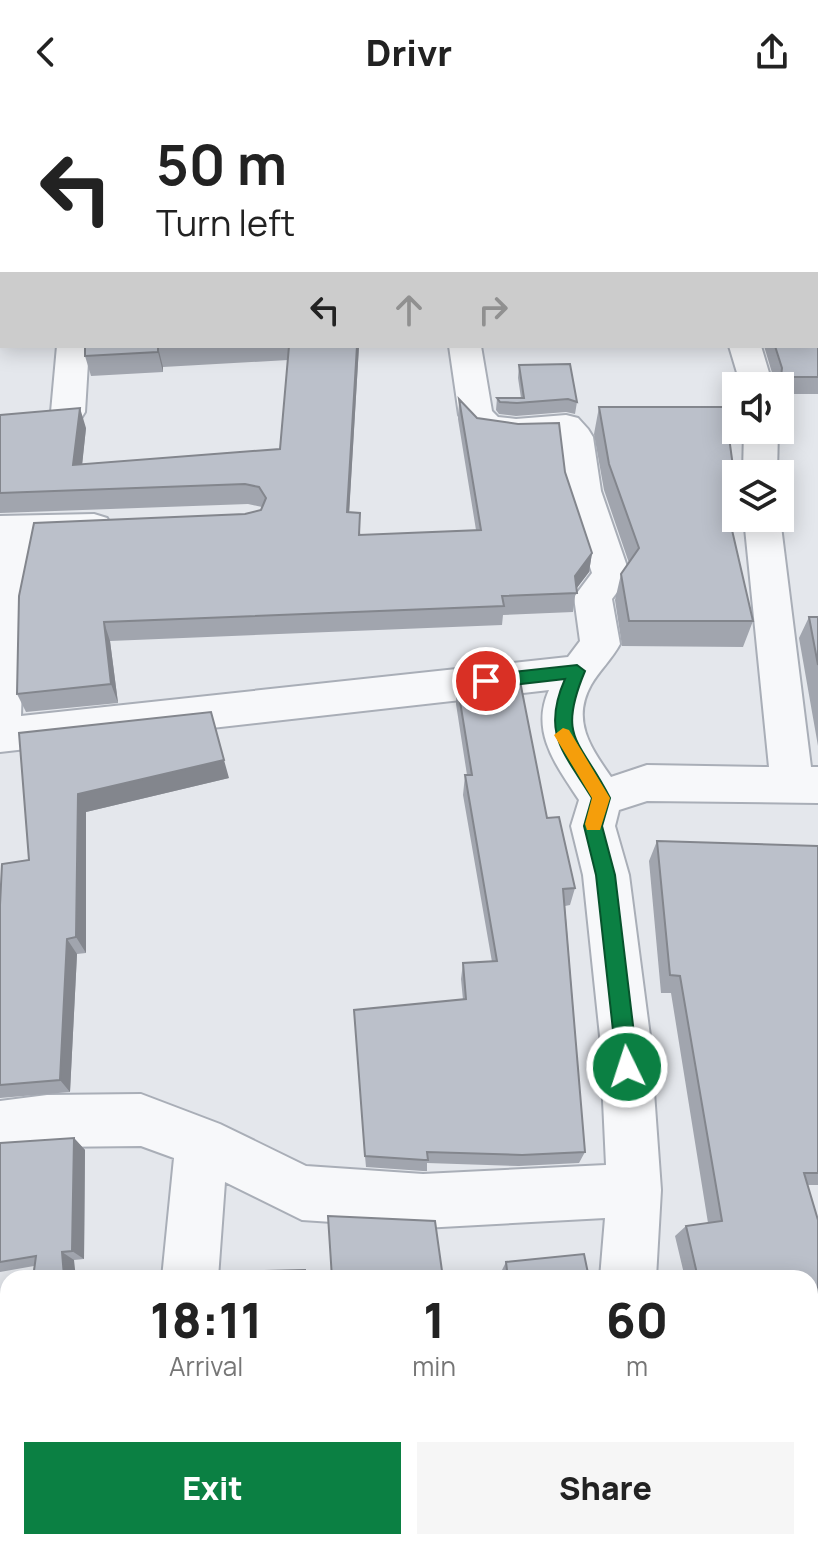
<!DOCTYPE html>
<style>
body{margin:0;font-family:Manrope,sans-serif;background:#f6f6f6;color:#222;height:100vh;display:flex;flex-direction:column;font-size:30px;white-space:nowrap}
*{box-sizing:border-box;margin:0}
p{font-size:26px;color:#767676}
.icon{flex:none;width:44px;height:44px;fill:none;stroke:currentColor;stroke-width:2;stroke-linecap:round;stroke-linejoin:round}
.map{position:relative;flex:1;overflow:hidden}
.panel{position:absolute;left:0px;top:1166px;width:818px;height:280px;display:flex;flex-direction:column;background:#fff;border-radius:24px 24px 0 0;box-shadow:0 4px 20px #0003}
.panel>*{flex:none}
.banner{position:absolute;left:0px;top:0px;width:818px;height:244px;box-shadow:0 4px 20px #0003;background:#fff;color:#222;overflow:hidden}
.fabs{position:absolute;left:722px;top:268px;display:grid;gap:16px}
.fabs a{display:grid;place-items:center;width:72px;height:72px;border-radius:0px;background:#fff;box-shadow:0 4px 20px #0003;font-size:40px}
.pin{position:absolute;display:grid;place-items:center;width:68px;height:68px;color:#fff;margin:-34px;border:4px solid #fff;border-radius:50%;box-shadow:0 2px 8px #0007}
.me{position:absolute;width:88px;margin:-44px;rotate:356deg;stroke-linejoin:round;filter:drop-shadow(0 0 6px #0008)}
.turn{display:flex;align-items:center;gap:28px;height:168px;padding:0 24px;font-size:36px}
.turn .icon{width:104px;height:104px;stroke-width:2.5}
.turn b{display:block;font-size:56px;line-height:68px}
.lanes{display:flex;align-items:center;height:76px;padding:0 24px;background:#0003;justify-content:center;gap:40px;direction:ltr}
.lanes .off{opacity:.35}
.eta{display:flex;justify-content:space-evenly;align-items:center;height:136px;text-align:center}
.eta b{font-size:48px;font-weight:800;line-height:56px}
.button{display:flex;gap:16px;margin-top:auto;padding:16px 24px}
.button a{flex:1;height:92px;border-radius:0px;background:#0b8043;color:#fff;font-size:32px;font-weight:800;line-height:92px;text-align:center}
.button a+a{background:#f6f6f6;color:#222}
header{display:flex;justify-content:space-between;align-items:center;height:104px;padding:0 24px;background:#fff;font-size:36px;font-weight:800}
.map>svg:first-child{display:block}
</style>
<header><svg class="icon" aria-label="back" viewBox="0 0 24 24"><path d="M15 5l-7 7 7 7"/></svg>Drivr<svg class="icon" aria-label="share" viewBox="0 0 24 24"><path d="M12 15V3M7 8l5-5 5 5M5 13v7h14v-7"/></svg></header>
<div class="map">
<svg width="818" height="1446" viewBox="0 0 818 1446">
<rect width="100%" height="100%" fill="#e4e7ec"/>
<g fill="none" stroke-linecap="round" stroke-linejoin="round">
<g stroke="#a9aeb7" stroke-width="4">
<path id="minor" d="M 612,0 L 638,0 L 639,2 L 613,2 Z
M 57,242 L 89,242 L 85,308 L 80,316 L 68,319 L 56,316 L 51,308 Z
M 449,242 L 481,242 L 492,307 L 498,313 L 516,315 L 566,311 L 578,314 L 588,325 L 593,333 L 601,387 L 630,471 L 612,495 L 620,540 C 612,555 599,567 591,581 C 571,617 591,644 611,673 L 647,661 L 769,663 L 744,414 L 780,414 L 811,663 L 818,663 L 818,699 L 647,697 L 619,706 L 615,722 L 629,771 L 650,932 L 661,1086 L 656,1174 L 600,1174 L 605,1114 L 423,1124 L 302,1116 L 225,1078 L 218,1174 L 162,1174 L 174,1054 L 141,1042 L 47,1043 L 0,1049 L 0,997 L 47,991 L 141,990 L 220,1020 L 306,1062 L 423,1070 L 606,1061 L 600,932 L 583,771 L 571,722 L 579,696 C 556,661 530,628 549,586 L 0,648 L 0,412 L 94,410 L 107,414 L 112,423 L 107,432 L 94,436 L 39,437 L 24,511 L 21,612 L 568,553 L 580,537 L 574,493 L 592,469 L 565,387 L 559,336 L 516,337 L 476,331 L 459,311 Z
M 729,242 L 761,242 L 773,282 L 741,282 Z
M 744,326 L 778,326 L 777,370 L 743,370 Z
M 818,1287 L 818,1347 L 810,1350 L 810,1290 Z
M 136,1438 L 198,1438 L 197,1446 L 135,1446 Z
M 353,1438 L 443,1438 L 440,1446 L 350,1446 Z
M 692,1438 L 755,1438 L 758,1446 L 695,1446 Z"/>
</g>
<use href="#minor" fill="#f7f8fa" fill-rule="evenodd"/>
</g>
<path fill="#a1a5ae" d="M 0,0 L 326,0 L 326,2 L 2,2 L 2,212 L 0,212 Z
M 642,0 L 818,0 L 818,290 L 780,290 L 780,282 L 776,282 L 764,242 L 816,242 L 816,2 L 642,2 Z
M 85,242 L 359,242 L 349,408 L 361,431 L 476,426 L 458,315 L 459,295 L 477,314 L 565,368 L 592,449 L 589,468 L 576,485 L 573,508 L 503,511 L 502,521 L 110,537 L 118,599 L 26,608 L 17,590 L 19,492 L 245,410 L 261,406 L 262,403 L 248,400 L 0,409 L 0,311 L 86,324 L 82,360 L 280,345 L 288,256 L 163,263 L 163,268 L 91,272 L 85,252 Z
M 519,261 L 577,298 L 575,310 L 566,308 L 516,312 L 499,310 L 496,306 L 497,294 L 521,294 L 518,274 Z
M 599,303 L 736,385 L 736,407 L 731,422 L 753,517 L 743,543 L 622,542 L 615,496 L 621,470 L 629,459 L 604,386 L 594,330 Z
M 809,513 L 818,513 L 818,642 L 799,534 Z
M 457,579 L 547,714 L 575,784 L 570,801 L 565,802 L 585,1048 L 579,1059 L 519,1062 L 427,1059 L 427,1067 L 423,1067 L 366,1063 L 365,1052 L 463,896 L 461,875 L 463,859 L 492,858 L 463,691 L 465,671 L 467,671 L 456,600 Z
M 19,629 L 229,674 L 86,708 L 86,849 L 77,850 L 70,988 L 0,994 L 0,801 L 29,756 Z
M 657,737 L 818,742 L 818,1081 L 807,1081 L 818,1291 L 810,1293 L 810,1174 L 685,1174 L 675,1132 L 686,1122 L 708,1119 L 671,889 L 661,889 L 649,757 Z
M 74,1034 L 85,1046 L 84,1155 L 74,1156 L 33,1174 L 34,1162 L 0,1168 L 0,1039 Z
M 506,1158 L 589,1174 L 504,1174 L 502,1166 Z
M 462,1438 L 671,1438 L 673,1446 L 441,1446 L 445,1441 Z"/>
<path fill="#83868d" d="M 357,242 L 359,242 L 348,428 L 347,408 Z
M 158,243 L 163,263 L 163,268 L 158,248 Z
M 80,304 L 86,324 L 80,381 L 73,361 Z
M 592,449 L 589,468 L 573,489 L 575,472 Z
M 104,518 L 110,537 L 118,599 L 111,580 Z
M 224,656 L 229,674 L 86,708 L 86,849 L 76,833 L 78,690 Z
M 67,835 L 77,850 L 70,988 L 60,976 Z
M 74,1034 L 85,1046 L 84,1155 L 72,1147 Z
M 62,1148 L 74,1156 L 76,1174 L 64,1172 Z
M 106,1438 L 118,1438 L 117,1446 L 105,1446 Z
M 323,1438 L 326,1438 L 327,1446 L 323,1446 Z"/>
<path fill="#bbc0ca" stroke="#83868d" stroke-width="2" d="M 0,0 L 324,0 L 324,2 L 2,2 L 2,191 L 0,191 Z
M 449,0 L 552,0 L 552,2 L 449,2 Z
M 652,0 L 818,0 L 818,226 L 816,226 L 816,2 L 653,2 Z
M 816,229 L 818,234 L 818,273 L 781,273 L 782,264 L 775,242 L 816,242 Z
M 85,242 L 175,242 L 158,243 L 158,248 L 85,252 Z
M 289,242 L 357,242 L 347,408 L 360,409 L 359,431 L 481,426 L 459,295 L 477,314 L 518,320 L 559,319 L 565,368 L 592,449 L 575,472 L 577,489 L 502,492 L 504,502 L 104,518 L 111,580 L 17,590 L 19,492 L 34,419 L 245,410 L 261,406 L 266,394 L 259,383 L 245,380 L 0,389 L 0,311 L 80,304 L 73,361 L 280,345 Z
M 570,260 L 577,298 L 568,295 L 517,299 L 500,298 L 497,294 L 524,294 L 519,261 Z
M 599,303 L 725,303 L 736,385 L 736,400 L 726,400 L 753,517 L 629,517 L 621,470 L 639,444 L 609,360 Z
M 809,513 L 818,513 L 818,561 Z
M 519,572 L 547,714 L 559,713 L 575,784 L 563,785 L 585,1048 L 522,1051 L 427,1048 L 428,1056 L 424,1056 L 365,1052 L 354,906 L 466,895 L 463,859 L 497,857 L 465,671 L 472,671 L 457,579 Z
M 211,608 L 224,656 L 78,690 L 76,833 L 67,835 L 60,976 L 0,981 L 0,801 L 2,760 L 29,756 L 19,629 Z
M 657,737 L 818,742 L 818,1069 L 804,1069 L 818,1116 L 818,1291 L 810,1292 L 810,1174 L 698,1174 L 686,1122 L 722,1117 L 680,872 L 670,871 Z
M 74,1034 L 72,1147 L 62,1148 L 64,1172 L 305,1166 L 306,1174 L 33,1174 L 36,1152 L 0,1158 L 0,1039 Z
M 328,1112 L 435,1117 L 443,1174 L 332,1174 Z
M 584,1150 L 589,1174 L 508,1174 L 506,1158 Z
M 8,1292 L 8,1438 L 106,1438 L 105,1446 L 0,1446 L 0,1293 Z
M 232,1438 L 323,1438 L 323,1446 L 231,1446 Z
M 480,1438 L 671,1438 L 673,1446 L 446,1446 L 447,1444 Z"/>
<path fill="#0b8043" stroke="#07532c" stroke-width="2" d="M 577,561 L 585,567 C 556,636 581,636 610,694 L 602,722 L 615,771 L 638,963 L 635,970 L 627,973 L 620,970 L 617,963 L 596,771 L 584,722 L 592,694 C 564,648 541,630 565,575 L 486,584 L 477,577 L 486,571 Z"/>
<path fill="#f59e0b" d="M 563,624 L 569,626 L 610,694 L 600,726 L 587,726 L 585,720 L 592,694 L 554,631 Z"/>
</svg>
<div class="fabs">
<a><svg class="icon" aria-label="sound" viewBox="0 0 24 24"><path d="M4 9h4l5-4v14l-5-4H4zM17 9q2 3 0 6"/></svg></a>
<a><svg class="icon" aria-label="layers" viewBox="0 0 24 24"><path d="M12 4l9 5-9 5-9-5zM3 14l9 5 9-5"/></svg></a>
</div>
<div class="pin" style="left:486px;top:577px;background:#d93025"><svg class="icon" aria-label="arrive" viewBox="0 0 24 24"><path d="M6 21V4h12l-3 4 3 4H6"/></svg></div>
<svg class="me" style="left:627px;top:963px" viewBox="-20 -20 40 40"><circle r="17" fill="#0b8043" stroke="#fff" stroke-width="3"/><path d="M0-11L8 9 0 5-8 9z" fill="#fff"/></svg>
<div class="banner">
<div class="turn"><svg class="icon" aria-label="left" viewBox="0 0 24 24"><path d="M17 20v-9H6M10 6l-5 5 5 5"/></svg><div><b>50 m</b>Turn left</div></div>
<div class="lanes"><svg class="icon" aria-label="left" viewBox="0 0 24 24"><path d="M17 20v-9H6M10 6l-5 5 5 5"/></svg><svg class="icon off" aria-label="ahead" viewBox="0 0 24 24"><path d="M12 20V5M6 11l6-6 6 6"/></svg><svg class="icon off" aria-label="right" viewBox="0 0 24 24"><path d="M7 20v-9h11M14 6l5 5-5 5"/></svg></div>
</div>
<section class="panel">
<div class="eta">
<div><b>18:11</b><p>Arrival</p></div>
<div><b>1</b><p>min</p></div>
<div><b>60</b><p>m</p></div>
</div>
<div class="button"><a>Exit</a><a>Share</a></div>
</section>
</div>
